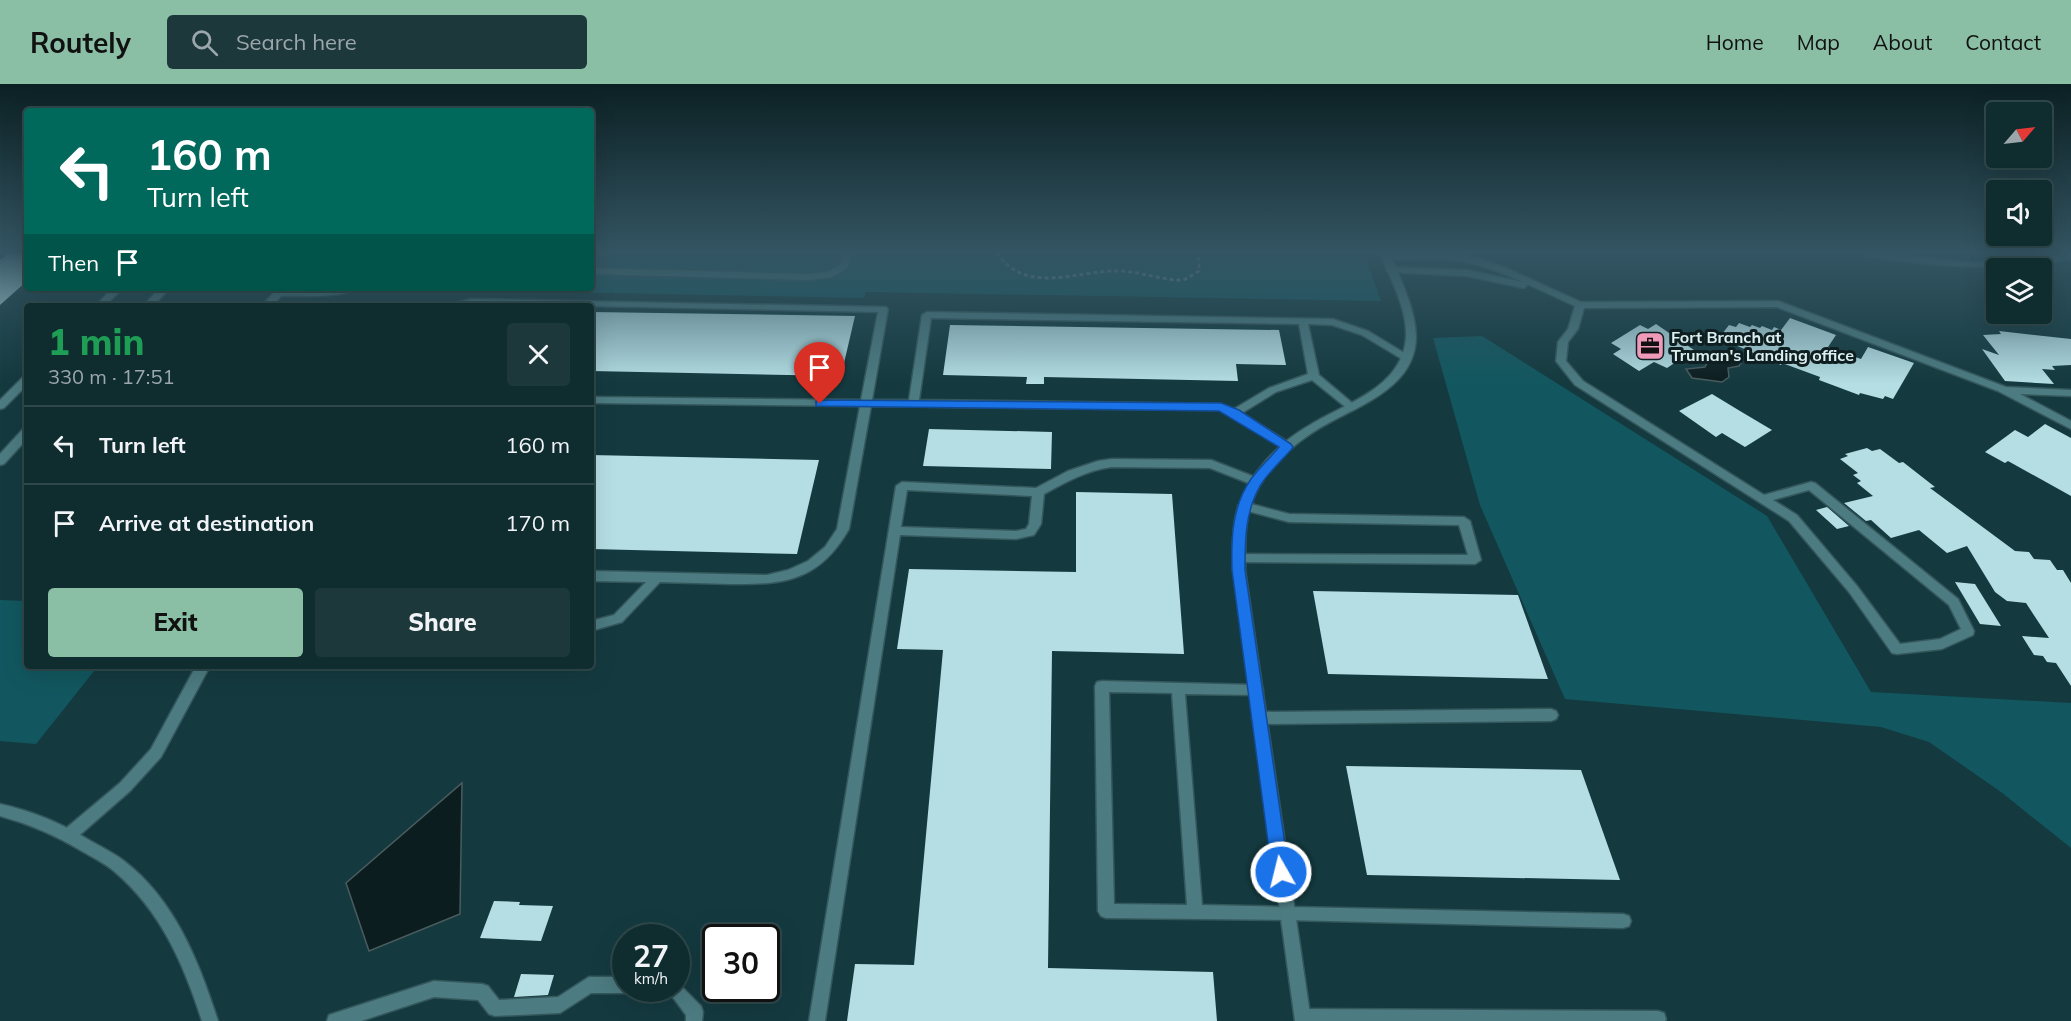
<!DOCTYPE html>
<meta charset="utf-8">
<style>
body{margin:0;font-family:Mulish,sans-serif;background:#1d383b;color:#f1f3f6;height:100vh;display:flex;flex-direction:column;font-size:22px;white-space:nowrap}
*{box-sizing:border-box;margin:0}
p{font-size:20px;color:#9ba7aa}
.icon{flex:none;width:33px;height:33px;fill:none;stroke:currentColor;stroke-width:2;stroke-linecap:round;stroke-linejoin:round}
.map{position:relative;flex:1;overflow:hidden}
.sheet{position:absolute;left:24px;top:219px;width:570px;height:366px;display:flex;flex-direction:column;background:#0f2c2f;border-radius:6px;box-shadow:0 6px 24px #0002,0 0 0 2px #2f484b}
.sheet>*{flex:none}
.hud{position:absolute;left:24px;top:24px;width:570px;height:183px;border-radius:6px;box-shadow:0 6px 24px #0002,0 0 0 2px #2f484b;background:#00695c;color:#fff;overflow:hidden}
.needle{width:39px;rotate:62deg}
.tools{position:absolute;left:1986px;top:18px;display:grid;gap:12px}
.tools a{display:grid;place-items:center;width:66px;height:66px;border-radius:6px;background:#0f2c2f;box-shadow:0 6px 24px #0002,0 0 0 2px #2f484b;font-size:30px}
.speed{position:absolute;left:612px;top:840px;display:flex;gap:12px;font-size:30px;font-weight:700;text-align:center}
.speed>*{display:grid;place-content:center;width:78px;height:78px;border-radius:50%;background:#0f2c2f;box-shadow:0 6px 24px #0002,0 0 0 2px #2f484b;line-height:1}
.speed small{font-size:15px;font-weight:400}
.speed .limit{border:3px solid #111;border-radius:9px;background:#fff;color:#111}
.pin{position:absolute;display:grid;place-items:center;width:51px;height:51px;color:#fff;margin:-62px -26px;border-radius:50% 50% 50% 0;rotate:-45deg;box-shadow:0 0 6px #0007}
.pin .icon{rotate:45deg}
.me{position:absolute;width:66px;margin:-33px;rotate:352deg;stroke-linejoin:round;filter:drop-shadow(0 0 4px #0008)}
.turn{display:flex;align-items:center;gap:21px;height:126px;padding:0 24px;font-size:27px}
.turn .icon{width:78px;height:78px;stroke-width:2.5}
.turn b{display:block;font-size:42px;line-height:51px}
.then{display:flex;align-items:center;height:57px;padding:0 24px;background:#0003;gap:12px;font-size:22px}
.round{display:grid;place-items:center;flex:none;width:63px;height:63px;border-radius:6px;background:#1d383b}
.head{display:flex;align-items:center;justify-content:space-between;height:102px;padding:0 24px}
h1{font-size:36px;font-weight:800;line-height:45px;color:#1e9e55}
.primary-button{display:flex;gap:12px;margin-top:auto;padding:12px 24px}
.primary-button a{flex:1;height:69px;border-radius:6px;background:#8abfa5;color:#111;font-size:24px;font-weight:800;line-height:69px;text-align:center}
.primary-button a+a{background:#1d383b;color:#f1f3f6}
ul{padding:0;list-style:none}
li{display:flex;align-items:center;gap:18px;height:78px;padding:0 24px;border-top:2px solid #2f484b}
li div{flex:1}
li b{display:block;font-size:22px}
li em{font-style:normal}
header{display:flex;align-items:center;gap:36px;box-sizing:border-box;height:84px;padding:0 30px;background:#8abfa5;color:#111}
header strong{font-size:28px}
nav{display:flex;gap:33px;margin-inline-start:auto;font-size:21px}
.search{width:420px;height:54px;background:#1d383b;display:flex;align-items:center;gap:15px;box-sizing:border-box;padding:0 21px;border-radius:6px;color:#9ba7aa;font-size:22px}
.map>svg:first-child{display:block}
</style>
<header>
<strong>Routely</strong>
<div class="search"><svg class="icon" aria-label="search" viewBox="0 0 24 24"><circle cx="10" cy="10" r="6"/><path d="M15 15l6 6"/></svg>Search here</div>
<nav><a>Home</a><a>Map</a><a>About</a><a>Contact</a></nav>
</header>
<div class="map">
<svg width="2071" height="937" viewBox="0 0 2071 937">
<rect width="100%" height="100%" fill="#143a3f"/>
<path fill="#12575f" d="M 591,169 L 1364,169 L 1381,217 L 866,208 L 864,214 L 410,205 L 591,204 Z
M 1482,252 L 1767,432 L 1871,608 L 2071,619 L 2071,764 L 2001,708 L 1929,658 L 1881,643 L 1565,615 L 1480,421 L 1433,254 Z
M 0,516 L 27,517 L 27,582 L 98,582 L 36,660 L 0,657 Z"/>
<path fill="#0c1d1f" stroke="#4a5c5e" stroke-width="1.5" d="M 1706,269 L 1735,271 L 1741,279 L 1739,282 L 1728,284 L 1729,293 L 1722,298 L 1692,294 L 1686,285 L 1705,283 L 1707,279 L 1704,274 Z
M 462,699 L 460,830 L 369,867 L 346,799 Z"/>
<path fill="#b5dee4" d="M 9,169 L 27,169 L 27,197 L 0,221 L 0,176 Z
M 591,228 L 855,232 L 841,292 L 591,287 Z
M 1790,234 L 1836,251 L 1828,263 L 1861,275 L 1868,263 L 1914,279 L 1893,315 L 1885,312 L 1883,315 L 1860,309 L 1859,311 L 1819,296 L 1820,293 L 1782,279 L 1781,281 L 1719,254 L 1729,241 L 1736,243 L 1739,239 L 1750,243 L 1752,241 L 1760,244 L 1762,242 L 1772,246 L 1774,243 L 1781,246 Z
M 1656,240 L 1694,266 L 1667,284 L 1654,278 L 1639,287 L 1613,270 L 1621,265 L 1611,259 L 1640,241 L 1648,245 Z
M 950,241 L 1279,246 L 1286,281 L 1236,280 L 1238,297 L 1044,293 L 1044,300 L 1026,300 L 1027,293 L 943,291 Z
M 1999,247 L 2071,255 L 2071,281 L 2052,282 L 2055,286 L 2042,285 L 2054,300 L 2005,297 L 1982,265 L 1999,271 L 1983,251 L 2001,250 Z
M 1712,310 L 1740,327 L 1772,346 L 1745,363 L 1722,349 L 1716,353 L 1679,327 Z
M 2045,340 L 2071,354 L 2071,412 L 2008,377 L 2005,379 L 1985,368 L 2015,346 L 2028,353 Z
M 929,345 L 1052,348 L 1051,385 L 923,382 Z
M 1867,364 L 1872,367 L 1880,365 L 1899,379 L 1903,378 L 1935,403 L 1930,404 L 2015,467 L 2029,468 L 2034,475 L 2050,476 L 2057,486 L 2063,486 L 2071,499 L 2071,602 L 2056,579 L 2047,578 L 2043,572 L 2034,571 L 2022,552 L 2049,554 L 2026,519 L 2007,517 L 1995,508 L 1967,462 L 1947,469 L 1919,446 L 1891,454 L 1871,436 L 1866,437 L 1844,419 L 1873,412 L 1857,399 L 1861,397 L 1853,391 L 1858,389 L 1840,375 L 1848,372 L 1845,370 Z
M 591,371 L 819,376 L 797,470 L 591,465 Z
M 1076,408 L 1172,410 L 1184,570 L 1052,567 L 1048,884 L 1213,888 L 1217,937 L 847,937 L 855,880 L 914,881 L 943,566 L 897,565 L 909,485 L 1076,488 Z
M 1827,423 L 1849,442 L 1837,445 L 1816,426 Z
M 1955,498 L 1975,500 L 2001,542 L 1980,540 Z
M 1313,507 L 1518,511 L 1548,595 L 1328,590 Z
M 1346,682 L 1581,686 L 1620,796 L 1367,791 Z
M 494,817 L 520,818 L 519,821 L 553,822 L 541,857 L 480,854 Z
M 521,890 L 554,891 L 548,911 L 514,913 Z"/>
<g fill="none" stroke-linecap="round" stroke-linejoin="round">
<g stroke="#34575c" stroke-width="3">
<path id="service" d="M 843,169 L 852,169 L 847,184 L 832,193 L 809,196 L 591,190 L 591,184 L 809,190 L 827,188 L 840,181 Z
M 1386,169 L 1445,169 L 1482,175 L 1508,185 L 1581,218 L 1778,217 L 2006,303 L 2071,306 L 2071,312 L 2020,310 L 2071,337 L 2071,345 L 1998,307 L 1777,223 L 1584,224 L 1578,245 L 1568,258 L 1566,277 L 1583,297 L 1764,411 L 1811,398 L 1815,399 L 1958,515 L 1974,547 L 1973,551 L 1942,565 L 1897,570 L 1892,569 L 1849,508 L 1789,437 L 1575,301 L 1556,277 L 1558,258 L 1568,245 L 1575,222 L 1527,200 L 1526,203 L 1523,204 L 1467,192 L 1388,188 L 1386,186 L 1391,183 L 1467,186 L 1523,198 C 1494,185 1467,175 1434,174 C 1417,174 1399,177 1383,174 L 1381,172 ZM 1809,406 L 1949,521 L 1961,545 L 1940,555 L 1900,560 L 1857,502 L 1797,431 L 1773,416 Z
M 1863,169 C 1889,167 1916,174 1942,176 C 1985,181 2028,178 2071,169 L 2071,175 C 2003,188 1936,183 1868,172 Z
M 113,204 L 123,204 L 105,222 L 95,222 Z
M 160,204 L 170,204 L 153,222 L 143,222 Z
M 357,204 C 341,215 300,211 281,212 L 272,222 L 262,222 L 275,207 L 278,206 Z
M 471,215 L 886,223 L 888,225 L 872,316 L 909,316 L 922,231 L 927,228 L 1333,235 L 1368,247 L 1411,273 L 1406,276 L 1402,275 L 1362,251 L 1332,241 L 1308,240 L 1319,291 L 1357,323 L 1356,325 L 1348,325 L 1312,296 L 1276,308 L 1242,329 L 1291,360 L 1292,363 L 1287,367 L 1231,331 L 1220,326 L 871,322 L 849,445 C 820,496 785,501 731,500 C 707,499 684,499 660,498 L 622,538 L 591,547 L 591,537 L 614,531 L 646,498 L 591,497 L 591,487 L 767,491 L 788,486 L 808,477 L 825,463 L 837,445 L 860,322 L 591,319 L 591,313 L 861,316 L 878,228 L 591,222 L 449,222 L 451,220 ZM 931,234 L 1299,240 L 1308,290 L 1269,304 L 1234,325 L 1221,320 L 919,316 Z
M 27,292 L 27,301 L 4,324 L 0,325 L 0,316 L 23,293 Z
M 27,344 L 27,355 L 4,380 L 0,381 L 0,370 L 23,345 Z
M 1112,375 L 1211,376 L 1260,395 L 1262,398 L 1256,402 L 1210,384 L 1112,383 C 1087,386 1066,398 1044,410 L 1041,440 L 1034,451 L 1016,455 L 900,451 L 825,937 L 809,937 L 896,402 L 902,398 L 1036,404 L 1068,387 L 1098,377 ZM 907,406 L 1032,412 L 1029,440 L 1026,445 L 1016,447 L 901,443 Z
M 1244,418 L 1289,430 L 1464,433 L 1470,437 L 1481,476 L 1475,480 L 1239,478 L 1233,474 L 1239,470 L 1468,471 L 1459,441 L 1289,438 L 1240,425 L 1238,422 Z
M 196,582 L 210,582 L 161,673 L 130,707 L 74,756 L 69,758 L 64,756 L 62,751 L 64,746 L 120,699 L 151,665 Z
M 1102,597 L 1256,601 L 1261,602 L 1263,606 L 1261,610 L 1256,611 L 1185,610 L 1202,821 L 1623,830 L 1629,832 L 1631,837 L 1629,842 L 1623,844 L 1287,836 L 1106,834 L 1101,832 L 1098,827 L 1095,602 L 1097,598 ZM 1109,608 L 1172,609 L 1187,821 L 1114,820 Z
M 1551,625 L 1556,627 L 1558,631 L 1556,635 L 1551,637 L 1259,640 L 1254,638 L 1252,634 L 1254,630 L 1259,628 Z
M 589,893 L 626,893 L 626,904 L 633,904 L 626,909 L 591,909 L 560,929 L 495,932 L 489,930 L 478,916 L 434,913 L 361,937 L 327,937 L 329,931 L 335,929 L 434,897 L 482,900 L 488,902 L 499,916 L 558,913 Z
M 676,897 L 701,922 L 703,928 L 702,937 L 686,937 L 686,931 L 666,904 L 676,904 Z
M 1303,925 L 1658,927 L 1664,929 L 1666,935 L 1665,937 L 1296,937 L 1295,933 L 1297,927 Z"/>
</g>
<g stroke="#34575c" stroke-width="3">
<path id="minor" d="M 1380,169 L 1390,169 C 1400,195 1415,223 1416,252 C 1416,307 1352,323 1315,347 C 1288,364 1263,388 1252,418 C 1243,440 1246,463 1245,486 L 1311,937 L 1295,937 L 1233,486 C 1233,466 1232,446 1237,427 C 1248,390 1278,359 1310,341 C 1344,320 1396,306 1405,261 C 1411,231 1391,196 1380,169 Z
M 0,720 C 32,727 61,739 89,756 C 101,763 114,769 124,777 C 175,816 199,878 218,937 L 202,937 C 184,881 161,827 115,788 C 105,779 92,773 80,766 C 55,751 29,740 0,732 Z"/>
</g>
<path stroke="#779498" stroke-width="3" stroke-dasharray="4 3" stroke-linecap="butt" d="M 997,169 C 1026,212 1078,186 1118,187 C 1138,187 1158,195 1178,196 L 1186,195 L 1199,187 L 1199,169"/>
<use href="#service" fill="#4c7b81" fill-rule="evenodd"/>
<use href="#minor" fill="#4c7b81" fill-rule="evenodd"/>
</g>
<linearGradient id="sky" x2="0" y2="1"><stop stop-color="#0b2023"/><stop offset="0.56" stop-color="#345563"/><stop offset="1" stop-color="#345563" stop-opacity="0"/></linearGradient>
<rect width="2071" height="300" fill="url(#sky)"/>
<path fill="#1a73e8" stroke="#114b97" stroke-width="1.5" d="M 820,316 L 1221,319 L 1239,326 L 1291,360 L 1293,363 L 1291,366 C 1281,377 1268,389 1260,402 C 1245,428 1245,457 1245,486 L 1289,788 L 1287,794 L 1281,796 L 1275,794 L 1272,788 L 1232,486 C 1231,455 1232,422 1251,395 C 1259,384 1270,374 1279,363 L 1219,327 L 816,322 L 816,317 Z"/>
<defs>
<g id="office-square" transform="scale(1.5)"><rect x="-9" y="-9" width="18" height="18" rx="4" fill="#ef9ab8" stroke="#0f1e20"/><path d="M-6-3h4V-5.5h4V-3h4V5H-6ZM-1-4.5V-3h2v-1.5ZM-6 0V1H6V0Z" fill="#111"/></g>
</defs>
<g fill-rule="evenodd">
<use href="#office-square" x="1650" y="262"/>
</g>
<g text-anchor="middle" stroke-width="6" stroke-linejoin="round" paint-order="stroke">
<g font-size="16" font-weight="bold" fill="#dbeff2" stroke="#0f1e20" text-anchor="start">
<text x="1671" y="259">Fort Branch at<tspan x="1671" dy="18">Truman's Landing office</tspan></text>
</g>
</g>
</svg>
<div class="tools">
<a><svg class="needle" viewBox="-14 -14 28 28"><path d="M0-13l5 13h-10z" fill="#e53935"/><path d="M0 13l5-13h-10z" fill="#9ba7aa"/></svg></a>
<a><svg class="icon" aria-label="sound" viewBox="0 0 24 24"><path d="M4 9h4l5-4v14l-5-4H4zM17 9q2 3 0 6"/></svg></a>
<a><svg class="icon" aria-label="layers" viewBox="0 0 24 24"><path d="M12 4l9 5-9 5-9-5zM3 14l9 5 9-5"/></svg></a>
</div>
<div class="speed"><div>27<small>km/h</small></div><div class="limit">30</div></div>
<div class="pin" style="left:820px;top:320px;background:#d93025"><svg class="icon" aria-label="arrive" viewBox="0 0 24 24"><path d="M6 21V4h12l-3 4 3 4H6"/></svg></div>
<svg class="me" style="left:1281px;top:788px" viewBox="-20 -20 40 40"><circle r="17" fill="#1a73e8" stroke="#fff" stroke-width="3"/><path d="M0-11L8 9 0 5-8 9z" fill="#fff"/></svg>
<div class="hud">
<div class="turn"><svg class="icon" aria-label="left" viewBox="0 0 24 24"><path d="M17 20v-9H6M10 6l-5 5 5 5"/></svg><div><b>160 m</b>Turn left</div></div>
<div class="then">Then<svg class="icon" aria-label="arrive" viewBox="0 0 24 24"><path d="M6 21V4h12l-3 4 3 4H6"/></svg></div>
</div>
<section class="sheet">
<div class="head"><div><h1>1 min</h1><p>330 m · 17:51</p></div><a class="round"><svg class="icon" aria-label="close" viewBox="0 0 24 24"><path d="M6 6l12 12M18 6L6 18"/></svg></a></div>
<ul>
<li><svg class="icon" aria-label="left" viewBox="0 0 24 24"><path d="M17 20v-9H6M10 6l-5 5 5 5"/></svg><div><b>Turn left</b></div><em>160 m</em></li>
<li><svg class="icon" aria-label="arrive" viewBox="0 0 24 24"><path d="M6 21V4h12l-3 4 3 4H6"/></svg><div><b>Arrive at destination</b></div><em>170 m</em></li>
</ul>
<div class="primary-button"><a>Exit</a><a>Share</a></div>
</section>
</div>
